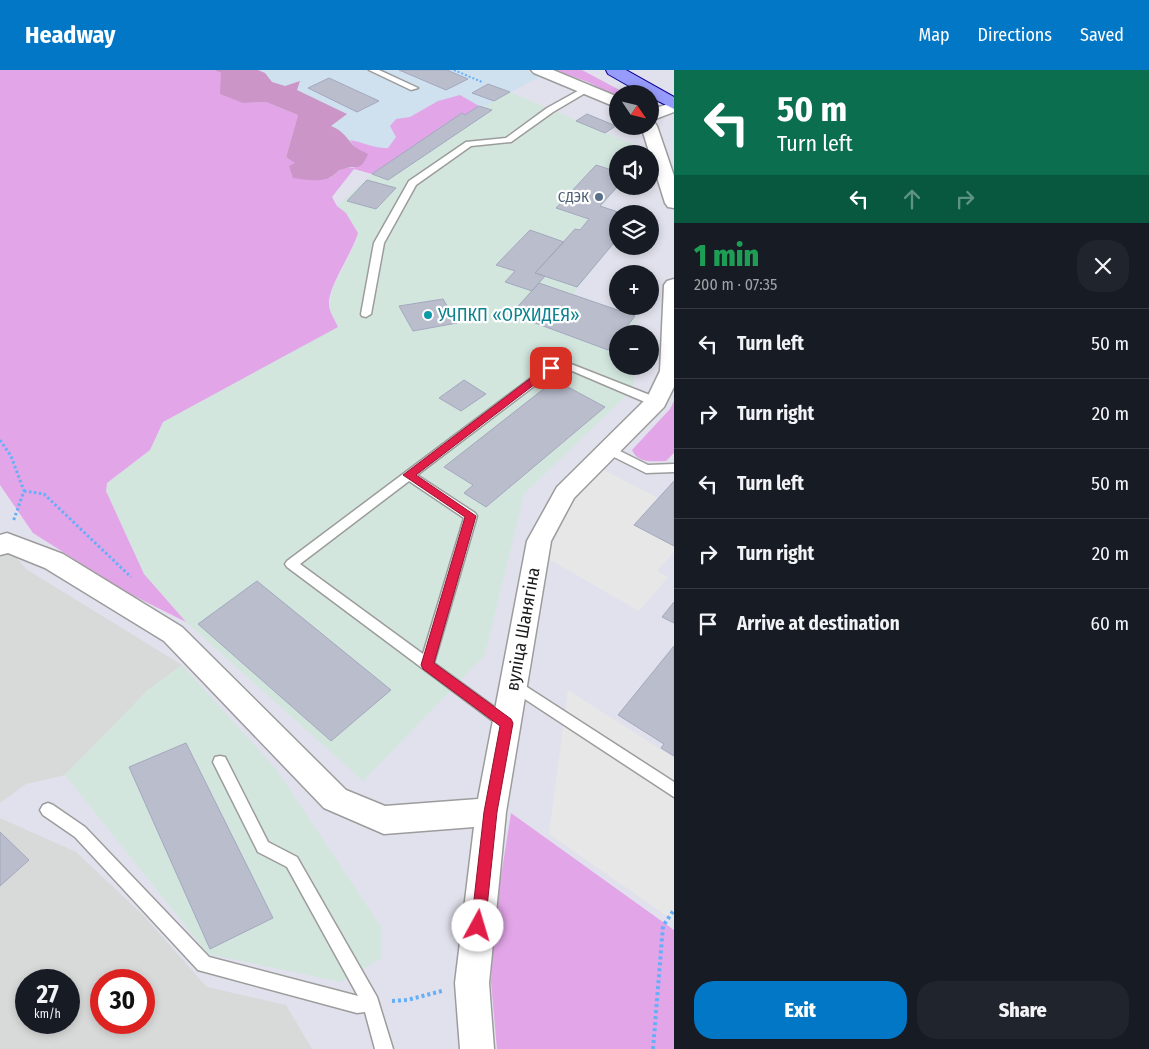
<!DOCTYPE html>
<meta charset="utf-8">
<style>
body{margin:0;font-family:"Fira Sans Condensed",sans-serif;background:#20242c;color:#f1f3f6;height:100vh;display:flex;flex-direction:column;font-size:19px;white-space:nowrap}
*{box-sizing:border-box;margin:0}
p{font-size:16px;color:#9ea1a6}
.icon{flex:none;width:28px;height:28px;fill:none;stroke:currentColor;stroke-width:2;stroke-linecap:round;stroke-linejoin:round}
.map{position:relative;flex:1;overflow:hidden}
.details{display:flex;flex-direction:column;background:#171b24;width:475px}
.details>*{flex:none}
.banner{background:#0b6e4f;color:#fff;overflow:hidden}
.needle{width:32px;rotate:125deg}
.buttons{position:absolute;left:609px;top:15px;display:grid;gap:10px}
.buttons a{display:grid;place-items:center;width:50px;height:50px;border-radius:50%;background:#171b24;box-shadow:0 2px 8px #0003;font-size:25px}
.speed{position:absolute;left:15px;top:899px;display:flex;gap:10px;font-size:25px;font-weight:700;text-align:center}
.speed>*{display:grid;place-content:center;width:65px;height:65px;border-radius:50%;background:#171b24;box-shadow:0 2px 8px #0003;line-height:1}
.speed small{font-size:12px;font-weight:400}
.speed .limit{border:8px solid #d22;background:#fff;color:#111}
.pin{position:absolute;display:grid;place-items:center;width:42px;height:42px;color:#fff;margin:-21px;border-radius:10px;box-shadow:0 2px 8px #0006}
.me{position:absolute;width:55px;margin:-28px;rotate:6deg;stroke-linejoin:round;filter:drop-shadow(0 0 4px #0008)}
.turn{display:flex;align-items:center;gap:18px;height:105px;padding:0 20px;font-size:22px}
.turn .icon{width:65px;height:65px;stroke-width:2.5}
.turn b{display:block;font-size:35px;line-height:42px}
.lanes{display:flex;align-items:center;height:48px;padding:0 20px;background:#0003;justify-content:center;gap:25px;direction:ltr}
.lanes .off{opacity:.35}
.round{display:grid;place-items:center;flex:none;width:52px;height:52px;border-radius:20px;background:#20242c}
.head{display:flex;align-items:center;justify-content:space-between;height:85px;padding:0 20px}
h1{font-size:30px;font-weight:800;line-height:38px;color:#1e9e55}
.button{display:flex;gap:10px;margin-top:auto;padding:10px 20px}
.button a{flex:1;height:58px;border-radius:20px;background:#0177c6;color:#fff;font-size:20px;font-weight:800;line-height:58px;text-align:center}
.button a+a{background:#20242c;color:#f1f3f6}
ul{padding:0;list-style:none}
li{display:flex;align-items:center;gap:15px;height:70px;padding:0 20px;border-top:1px solid #363941}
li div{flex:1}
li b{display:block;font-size:19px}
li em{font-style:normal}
header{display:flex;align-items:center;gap:30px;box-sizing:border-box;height:70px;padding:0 25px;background:#0177c6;color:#fff}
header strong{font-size:24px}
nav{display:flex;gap:28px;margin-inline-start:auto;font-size:18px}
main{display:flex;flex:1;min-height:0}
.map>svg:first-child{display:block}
</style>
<header>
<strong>Headway</strong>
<nav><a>Map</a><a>Directions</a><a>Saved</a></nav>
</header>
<main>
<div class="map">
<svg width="674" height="979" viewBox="0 0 674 979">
<rect width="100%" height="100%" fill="#e1e1ed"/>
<path fill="#d8d9d9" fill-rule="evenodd" d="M 0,468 L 26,499 L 182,595 L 148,620 L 65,705 L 26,714 L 0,733 Z
M 0,748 L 76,782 L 143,845 L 207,917 L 286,935 L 312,979 L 0,979 ZM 26,910 L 69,910 L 69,952 L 26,952 ZM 101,910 L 144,910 L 144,952 L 101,952 Z"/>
<path fill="#cfe1ee" d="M 232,0 L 525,0 L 541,6 L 484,37 L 479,36 L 372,104 Z"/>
<path fill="#d2e6de" d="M 510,22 L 646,80 L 643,84 L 618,84 L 619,116 L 602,136 L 625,144 L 618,144 L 617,169 L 573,224 L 636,246 L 636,264 L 618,264 L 618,296 L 634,296 L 634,318 L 524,424 L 485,585 L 363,711 L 186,552 L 144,504 L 106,421 L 107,413 L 150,380 L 163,352 L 337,257 L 329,236 L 333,218 L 354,176 L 358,163 L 346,143 L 337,136 L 372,104 L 462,43 L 466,44 L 479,36 L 484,37 Z
M 182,595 L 277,700 L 381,857 L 382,888 L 340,912 L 208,884 L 65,705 L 148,620 Z"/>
<path fill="#e2a5e8" d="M 0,0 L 214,0 L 221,3 L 243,33 L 266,32 L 298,45 L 286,87 L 330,108 L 343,98 L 354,98 L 354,76 L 350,70 C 363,72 375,79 388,78 L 396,67 L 390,56 L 396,49 L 410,47 L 438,31 L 460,25 L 479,36 L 465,45 L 462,43 L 372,104 L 354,99 L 332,127 L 337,136 L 346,143 L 358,163 C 352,184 328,216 329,235 C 329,241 335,250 338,257 L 163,352 L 150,380 L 107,413 L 106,421 L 144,504 L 186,552 L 126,522 L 33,463 L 0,415 Z
M 555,0 L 582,0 L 627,24 L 618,24 L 617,27 L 588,12 Z
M 674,331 L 674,383 L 666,391 C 653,391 638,394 632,380 L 670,339 Z
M 511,743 L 674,860 L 674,979 L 497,979 L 491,912 L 496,838 Z"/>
<path fill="#cc95c7" d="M 214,0 L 258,0 L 265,3 L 272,12 L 285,16 L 300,11 L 297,20 L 347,44 L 331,56 C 342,60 346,67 353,75 C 356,79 363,81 368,84 C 360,103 357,94 343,99 C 338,100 334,106 329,108 C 318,112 305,110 293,108 L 289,96 L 295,93 L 286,87 L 298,45 L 266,32 L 243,33 L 220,24 L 221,3 Z"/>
<path fill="#e7e7e7" d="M 600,398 L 658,428 L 634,455 L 674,476 L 674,482 L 657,501 L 668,507 L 639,541 L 547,488 L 575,423 Z
M 568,620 L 674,688 L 674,851 L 549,764 Z"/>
<path fill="#babdcc" stroke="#a3a8be" d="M 399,0 L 447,0 L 468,9 L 446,20 Z
M 329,8 L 379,31 L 357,42 L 308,18 Z
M 488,14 L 510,22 L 494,31 L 472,23 Z
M 479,36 L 492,40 L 388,110 L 372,104 L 462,43 L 465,45 Z
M 587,44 L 616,56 L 605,63 L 576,51 Z
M 596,95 L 618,102 L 618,116 L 600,136 L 624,144 L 618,144 L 618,168 L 577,217 L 535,203 L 575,159 L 580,160 L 589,149 L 556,138 Z
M 367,110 L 396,118 L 376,139 L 347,131 Z
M 530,160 L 564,172 L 535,203 L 545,206 L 532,221 L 505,212 L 515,201 L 496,195 Z
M 539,213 L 635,246 L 621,264 L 618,264 L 618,268 L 608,280 L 511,244 Z
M 443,229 L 457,253 L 413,261 L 399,236 Z
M 464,310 L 486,324 L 461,341 L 439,328 Z
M 555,310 L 605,337 L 486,437 L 464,423 L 473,415 L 444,397 Z
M 674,411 L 674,476 L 634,455 Z
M 257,511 L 391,620 L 331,671 L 198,554 Z
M 674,532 L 674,553 L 662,547 Z
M 674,576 L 674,686 L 661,678 L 664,674 L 618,645 Z
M 186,673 L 273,848 L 210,879 L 129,697 Z
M 0,762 L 29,790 L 0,816 Z"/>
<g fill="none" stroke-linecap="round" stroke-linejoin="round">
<g stroke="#9c9c9c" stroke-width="3">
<path id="service" d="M 369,0 L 379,0 L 418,18 L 411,20 Z
M 585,17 L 592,19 L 553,42 L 511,72 L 471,76 L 416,115 L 384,173 L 371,244 L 366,247 L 362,246 L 361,244 L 374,173 L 409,111 L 466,72 L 506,68 L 547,38 Z
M 571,294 L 660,329 L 661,332 L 656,336 L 652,335 L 570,300 L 554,301 L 417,405 L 475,443 L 477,446 L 434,593 L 511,649 L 513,653 L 511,657 L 506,659 L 501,657 L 287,497 L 285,494 L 287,491 L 547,296 ZM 409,411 L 464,448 L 423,584 L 300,494 Z
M 608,375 L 648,395 L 674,394 L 674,402 L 646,403 L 604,382 L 602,379 Z
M 513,608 L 674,712 L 674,727 L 508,618 L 506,614 L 508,610 Z
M 220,686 L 225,687 L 268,772 L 297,787 L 377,927 L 393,979 L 375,979 L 365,942 L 357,943 L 198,900 L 75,767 L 43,745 L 40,740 L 43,735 L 48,733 L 53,735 L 85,757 L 209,887 L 358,926 L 287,797 L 258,782 L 213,692 L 215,687 Z"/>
</g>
<g stroke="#9c9c9c" stroke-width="3">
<path id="minor" d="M 531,0 L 553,0 L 618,27 L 618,38 L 534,3 Z
M 674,32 L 674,42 L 650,51 L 650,40 Z
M 650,51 L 655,53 L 657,56 L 674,106 L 674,138 L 668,137 L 665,133 L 641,56 L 650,56 Z
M 674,209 L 674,317 L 664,337 L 574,428 L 551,471 L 506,742 L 489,913 L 494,979 L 460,979 L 455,913 L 474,757 L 384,764 L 324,738 L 164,571 L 45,498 L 8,483 L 0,485 L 0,465 L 7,463 L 63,484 L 182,557 L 346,720 L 385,736 L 478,729 L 527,471 L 557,417 L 647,328 L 660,301 L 664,215 L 667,211 Z"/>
</g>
<g stroke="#0a0092" stroke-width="2">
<path id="primary" d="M 606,0 L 626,0 L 674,27 L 674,39 L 650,27 L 650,24 L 643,24 L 608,4 Z"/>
</g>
<path stroke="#65aff9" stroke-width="2" stroke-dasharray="2 2" stroke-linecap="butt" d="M 454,0 L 482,12"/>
<path stroke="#65aff9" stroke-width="3" stroke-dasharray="2.5 2.5" stroke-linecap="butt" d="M 0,370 L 11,386 L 24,421 L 13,452
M 24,421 L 44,424 L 131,507"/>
<path stroke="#65aff9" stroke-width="4" stroke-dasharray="3 3" stroke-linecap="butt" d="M 392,931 L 407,930 L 442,921
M 653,979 L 663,856 L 674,840"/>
<use href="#service" fill="#fff" fill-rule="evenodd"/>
<use href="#minor" fill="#fff" fill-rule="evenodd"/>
<use href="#primary" fill="#979bfb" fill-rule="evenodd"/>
</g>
<path fill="#e11d48" stroke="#92132f" d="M 548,295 L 554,295 L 556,298 L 416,405 L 476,446 L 434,593 L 511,649 L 513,653 L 497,742 L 485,856 L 483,861 L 478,863 L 473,861 L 471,856 L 484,742 L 500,656 L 423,599 L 421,595 L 465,447 L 403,405 Z"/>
<circle fill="#5c6f8a" stroke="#fff" stroke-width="2" cx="599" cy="127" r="5"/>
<circle fill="#0f9aa8" stroke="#fff" stroke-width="2" cx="428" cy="245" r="5"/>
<g text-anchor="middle" stroke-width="4.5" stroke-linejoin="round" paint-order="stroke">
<g font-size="15" fill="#4e5e75" stroke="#fff" text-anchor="end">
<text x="589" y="132">СДЭК</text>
</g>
<g font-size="18" fill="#0d838f" stroke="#fff" text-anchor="start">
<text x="438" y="251">УЧПКП «ОРХИДЕЯ»</text>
</g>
<g font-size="18" fill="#1b1b1b" stroke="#fff">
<text transform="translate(523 559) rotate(-80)" y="6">вуліца Шанягіна</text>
</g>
</g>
</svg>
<div class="buttons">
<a><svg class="needle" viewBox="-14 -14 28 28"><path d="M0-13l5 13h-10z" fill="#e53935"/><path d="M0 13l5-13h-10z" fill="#9ea1a6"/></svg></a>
<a><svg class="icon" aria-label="sound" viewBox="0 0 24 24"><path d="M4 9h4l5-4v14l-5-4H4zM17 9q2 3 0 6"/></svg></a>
<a><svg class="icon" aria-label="layers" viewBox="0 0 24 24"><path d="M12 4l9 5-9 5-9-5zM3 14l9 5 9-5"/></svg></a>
<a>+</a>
<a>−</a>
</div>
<div class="speed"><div>27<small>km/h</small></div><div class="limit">30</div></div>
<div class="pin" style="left:551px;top:298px;background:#d93025"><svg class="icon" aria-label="arrive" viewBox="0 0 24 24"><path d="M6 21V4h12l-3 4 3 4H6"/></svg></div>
<svg class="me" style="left:478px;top:856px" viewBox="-20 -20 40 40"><circle r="19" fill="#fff"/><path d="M0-13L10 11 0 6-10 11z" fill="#e11d48"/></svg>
</div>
<section class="details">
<div class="banner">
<div class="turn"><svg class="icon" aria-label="left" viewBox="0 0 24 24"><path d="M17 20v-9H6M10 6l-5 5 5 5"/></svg><div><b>50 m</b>Turn left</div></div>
<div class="lanes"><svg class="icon" aria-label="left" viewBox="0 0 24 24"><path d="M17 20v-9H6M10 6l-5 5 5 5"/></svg><svg class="icon off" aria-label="ahead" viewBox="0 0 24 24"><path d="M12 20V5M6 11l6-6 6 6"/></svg><svg class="icon off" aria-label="right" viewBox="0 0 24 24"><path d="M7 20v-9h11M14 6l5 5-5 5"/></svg></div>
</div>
<div class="head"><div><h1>1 min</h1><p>200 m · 07:35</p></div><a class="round"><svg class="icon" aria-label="close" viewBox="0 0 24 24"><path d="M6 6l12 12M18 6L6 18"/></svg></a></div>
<ul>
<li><svg class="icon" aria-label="left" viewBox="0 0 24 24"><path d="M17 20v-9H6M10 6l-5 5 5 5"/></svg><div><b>Turn left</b></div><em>50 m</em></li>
<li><svg class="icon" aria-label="right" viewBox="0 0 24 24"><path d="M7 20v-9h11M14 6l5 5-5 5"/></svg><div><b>Turn right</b></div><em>20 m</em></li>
<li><svg class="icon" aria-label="left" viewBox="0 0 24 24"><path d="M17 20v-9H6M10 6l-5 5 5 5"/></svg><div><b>Turn left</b></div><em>50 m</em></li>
<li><svg class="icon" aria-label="right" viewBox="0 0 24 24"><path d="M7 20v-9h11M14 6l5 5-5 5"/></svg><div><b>Turn right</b></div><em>20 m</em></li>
<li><svg class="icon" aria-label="arrive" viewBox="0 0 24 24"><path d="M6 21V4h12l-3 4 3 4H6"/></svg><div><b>Arrive at destination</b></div><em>60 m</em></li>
</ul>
<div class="button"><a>Exit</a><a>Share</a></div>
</section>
</main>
